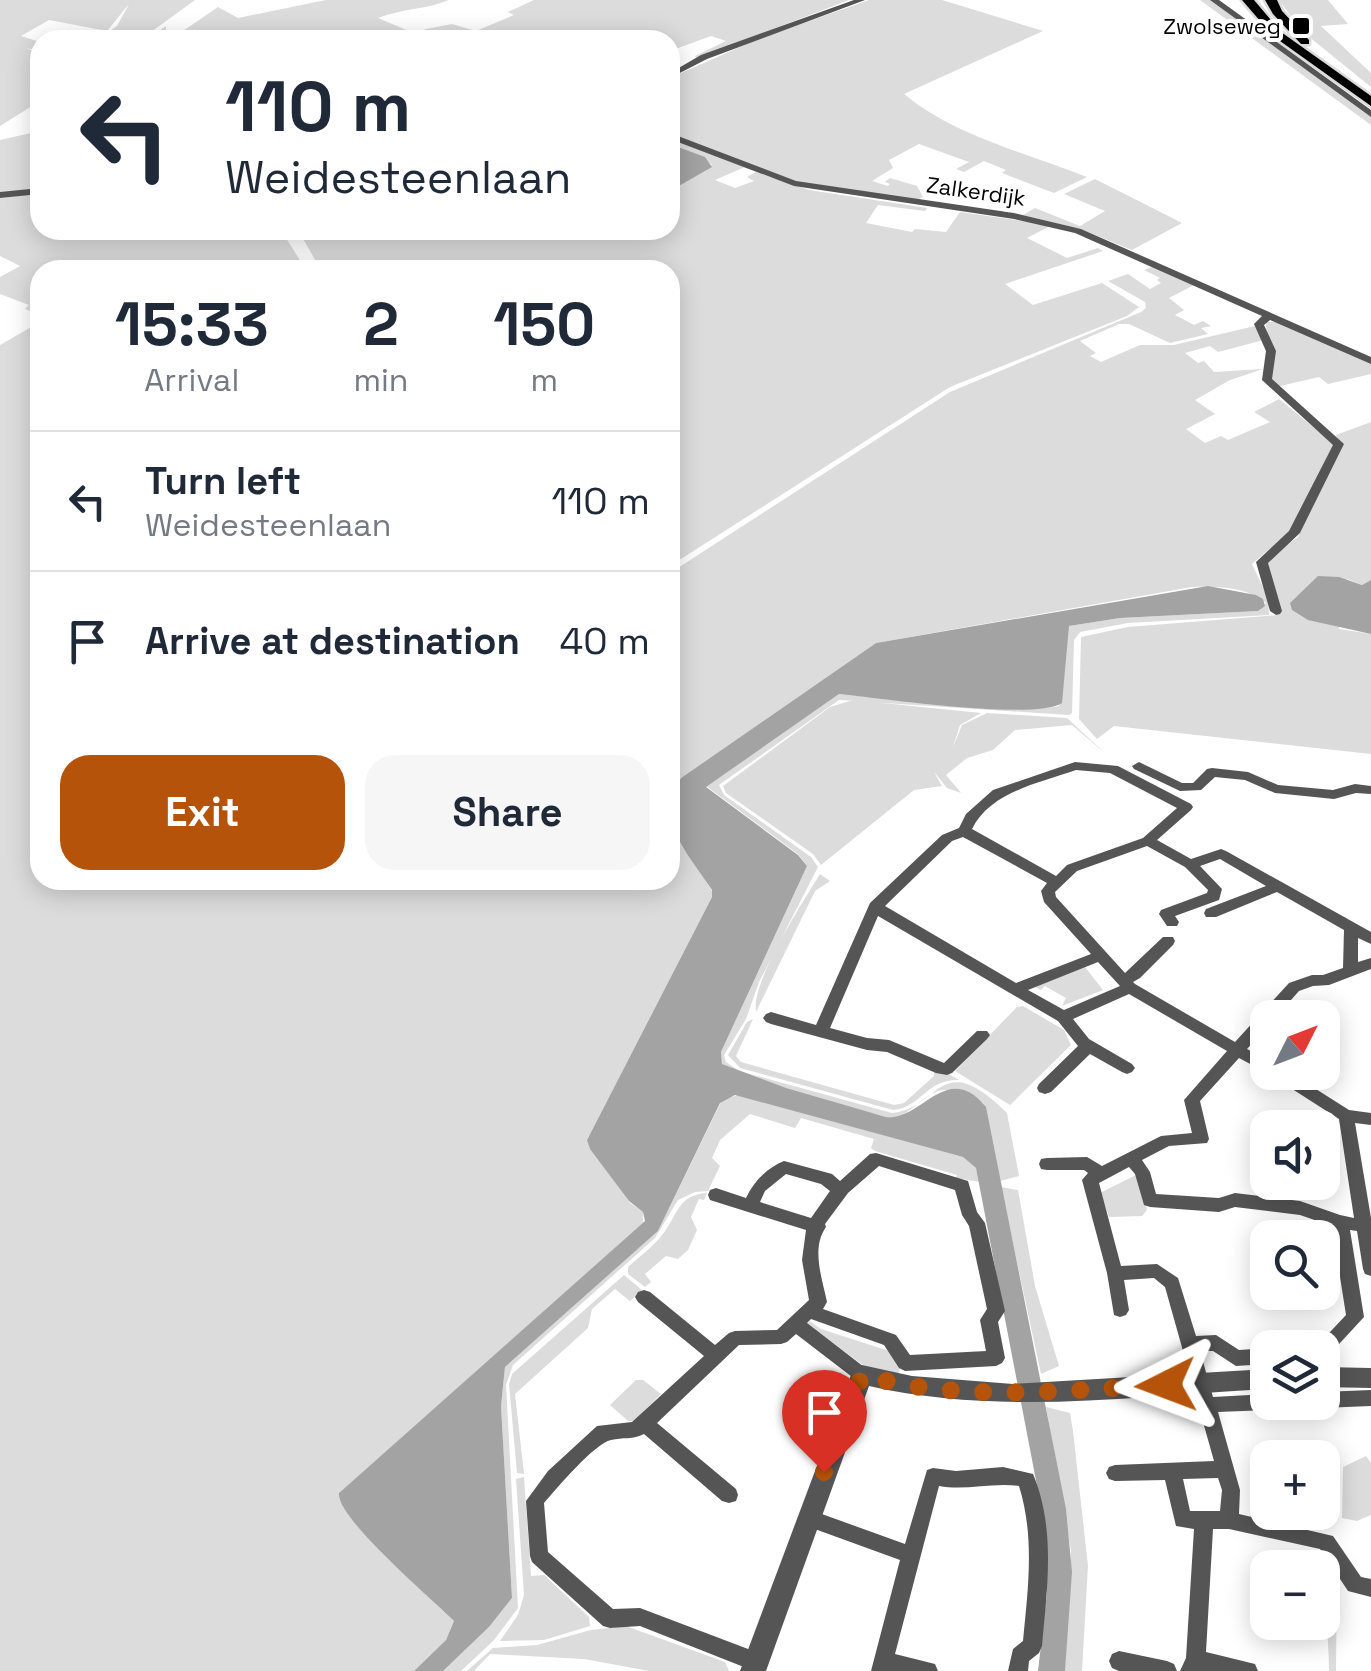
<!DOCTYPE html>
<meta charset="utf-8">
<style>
body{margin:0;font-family:"Space Grotesk",sans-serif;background:#f6f6f7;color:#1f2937;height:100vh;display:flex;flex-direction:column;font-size:38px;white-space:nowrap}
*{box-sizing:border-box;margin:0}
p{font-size:32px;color:#747a83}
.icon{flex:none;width:55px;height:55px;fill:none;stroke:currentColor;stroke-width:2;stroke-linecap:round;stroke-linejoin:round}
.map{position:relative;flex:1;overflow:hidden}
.sheet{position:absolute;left:30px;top:260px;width:650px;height:630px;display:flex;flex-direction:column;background:#fff;border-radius:30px;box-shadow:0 5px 25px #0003}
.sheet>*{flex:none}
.guide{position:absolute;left:30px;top:30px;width:650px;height:210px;border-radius:30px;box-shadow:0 5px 25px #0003;background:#fff;color:#1f2937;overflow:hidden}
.needle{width:65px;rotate:48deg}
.fabs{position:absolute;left:1250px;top:1000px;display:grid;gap:20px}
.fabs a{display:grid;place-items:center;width:90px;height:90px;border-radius:20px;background:#fff;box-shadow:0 5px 25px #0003;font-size:50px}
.pin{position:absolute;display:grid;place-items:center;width:85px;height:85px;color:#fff;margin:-102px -42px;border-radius:50% 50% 50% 0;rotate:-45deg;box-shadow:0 0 10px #0007}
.pin .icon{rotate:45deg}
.me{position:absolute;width:110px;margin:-55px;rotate:267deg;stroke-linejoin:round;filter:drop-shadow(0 0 8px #0008)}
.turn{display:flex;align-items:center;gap:35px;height:210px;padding:0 30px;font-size:45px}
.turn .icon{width:130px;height:130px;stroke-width:2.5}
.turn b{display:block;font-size:70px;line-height:85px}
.eta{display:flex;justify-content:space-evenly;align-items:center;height:170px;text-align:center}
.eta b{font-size:60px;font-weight:600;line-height:70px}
.primary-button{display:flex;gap:20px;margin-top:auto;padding:20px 30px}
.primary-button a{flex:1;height:115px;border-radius:30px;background:#b45309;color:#fff;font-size:40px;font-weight:600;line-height:115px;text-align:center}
.primary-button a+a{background:#f6f6f7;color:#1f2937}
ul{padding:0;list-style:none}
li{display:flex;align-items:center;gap:30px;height:140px;padding:0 30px;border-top:2px solid #e0e1e3}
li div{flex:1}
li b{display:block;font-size:38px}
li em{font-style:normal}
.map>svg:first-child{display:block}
</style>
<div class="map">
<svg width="1371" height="1671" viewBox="0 0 1371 1671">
<rect width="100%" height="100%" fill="#fff"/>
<path fill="#dcdcdc" d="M 0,0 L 195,0 L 140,40 L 97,40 L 117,26 L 129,4 L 107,31 L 49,20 L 21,36 L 40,42 L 40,51 L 26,48 L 40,54 L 40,62 L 34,65 L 40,65 L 36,73 L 40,74 L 40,101 L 0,126 Z
M 326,0 L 449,0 C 424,10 404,8 378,18 L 411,32 L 394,40 L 146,40 L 166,26 L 166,31 L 180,33 L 218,7 L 238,18 Z
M 534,0 L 849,0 L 697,58 L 695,56 L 726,41 L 711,36 L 670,51 L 670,40 L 404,40 L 426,29 L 452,24 L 476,31 L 514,15 L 508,12 Z
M 869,0 L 942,0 L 1043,31 L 904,94 C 953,135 1026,153 1087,177 L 1054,193 L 1002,173 L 1006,170 L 984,161 L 964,172 L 956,169 L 969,162 L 919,144 L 889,160 L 893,168 L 872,181 L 888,186 L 890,184 L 885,182 L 890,178 L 917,186 L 923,197 L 915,201 L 800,183 L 670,134 L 670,78 L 758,39 Z
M 1200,0 L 1211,0 L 1371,117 L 1371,125 Z
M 1279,0 L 1328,0 L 1348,24 L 1321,26 L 1371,73 L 1371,87 L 1308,36 L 1311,35 L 1298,26 Z
M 40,131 L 40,188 L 0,193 L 0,140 Z
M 670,137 L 745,167 L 715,180 L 735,188 L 754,181 L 747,177 L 756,172 L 809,190 L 927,208 L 925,211 L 878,205 L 866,223 L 912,232 L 915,229 L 946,232 L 960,212 L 1052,225 L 1027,238 L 1067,258 L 1098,248 L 1103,251 L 1005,284 L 1033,305 L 1102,283 L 1139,307 L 1127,316 L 950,387 L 670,566 L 670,270 L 321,270 L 298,230 L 670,230 L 670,191 L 712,165 L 701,156 L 670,144 Z
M 1095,179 L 1182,223 L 1132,250 L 1083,230 L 1023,215 L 1035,208 L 1080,226 L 1105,211 L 1064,194 Z
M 40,193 L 40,230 L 281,230 L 306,270 L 40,270 L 40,315 L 25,309 L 29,305 L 0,294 L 0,277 L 20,266 L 0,256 L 0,198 Z
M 1155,266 L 1196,284 L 1169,298 L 1184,310 L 1175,315 L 1194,325 L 1203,321 L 1211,326 L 1201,328 L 1208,334 L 1170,343 L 1129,324 L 1119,324 L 1080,341 L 1096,353 L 1090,356 L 1101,362 L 1140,345 L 1174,345 L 1255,326 L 1263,339 L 1260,341 L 1218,352 L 1210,346 L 1185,353 L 1198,363 L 1204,361 L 1214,372 L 1263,369 L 1230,380 L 1195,400 L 1215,414 L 1186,429 L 1205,443 L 1221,436 L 1228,440 L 1270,422 L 1254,412 L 1279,399 L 1334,444 L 1290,531 L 1252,564 L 1268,598 L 1269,615 L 1128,623 L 1080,632 L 1074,640 L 1072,713 L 1069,715 L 839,700 L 719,785 L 724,795 L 811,857 L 818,867 L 759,982 L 746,1019 L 724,1055 L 726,1062 L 739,1071 L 892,1113 C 940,1109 939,1046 1007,1113 L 1019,1176 L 1000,1181 L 983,1103 C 972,1099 955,1090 944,1090 C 920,1092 912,1120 886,1117 C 841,1104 759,1089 722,1064 L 721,1052 L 807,866 L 798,854 L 706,786 L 839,694 L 1009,710 L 1055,707 L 1059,706 C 1068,677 1060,646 1069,626 L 1120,618 L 1258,611 L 1266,603 C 1249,587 1215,586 1192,587 L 876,643 L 681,778 L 670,796 L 670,573 L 950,392 L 1141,312 L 1146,308 L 1145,302 L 1108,281 L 1128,274 L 1150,289 L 1161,283 L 1157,280 L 1160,278 L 1144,270 Z
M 40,322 L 40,880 L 670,880 L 670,823 L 712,891 L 712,897 L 587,1140 L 630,1203 L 643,1212 L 643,1223 L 339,1493 C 335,1517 433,1600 454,1621 L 446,1640 L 414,1671 L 0,1671 L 0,345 Z
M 1266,322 L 1276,322 L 1371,363 L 1371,374 L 1328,384 L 1319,377 L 1276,387 L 1269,376 Z
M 1371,422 L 1371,580 L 1362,585 L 1347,579 L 1339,629 L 1371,634 L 1371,754 L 1114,726 L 1097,739 L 1079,719 L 1081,637 L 1128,627 L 1278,615 L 1265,565 L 1268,558 L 1298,537 L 1342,448 L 1336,435 Z
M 853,700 L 981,713 L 960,725 L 953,747 L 962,725 L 987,713 L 1067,718 L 1107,755 L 1072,725 L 1015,730 L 993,750 L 967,758 L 946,775 L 961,793 L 947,788 L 934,772 L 942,786 L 914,790 L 821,865 L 813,854 L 726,793 L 723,786 L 830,707 Z
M 820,874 L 830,881 L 815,891 L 756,1012 C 751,981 803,902 820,874 Z
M 1085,967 L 1103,990 L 1062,1006 L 1066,998 L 1045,986 L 1041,990 L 1035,987 Z
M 1023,1006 L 1064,1030 L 1071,1045 L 1010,1105 L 955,1071 L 1017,1007 Z
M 753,1019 L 736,1056 L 741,1062 L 894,1105 L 904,1103 L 934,1076 L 934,1072 L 949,1074 L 959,1080 C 926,1079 922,1107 893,1110 L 740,1068 L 728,1055 L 747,1022 Z
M 738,1095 L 963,1157 L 976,1168 L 980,1182 L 956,1178 L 957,1175 L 875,1151 L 871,1148 L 874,1139 L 801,1118 L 795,1128 L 750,1114 L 720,1140 L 712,1158 L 720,1166 L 708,1191 L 695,1192 L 678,1200 L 655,1238 L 513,1365 L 506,1385 L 518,1608 L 494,1640 L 461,1671 L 443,1671 L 489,1627 L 512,1598 L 501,1406 L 505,1367 L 658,1231 L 722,1100 Z
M 1140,1173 L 1147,1210 L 1142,1216 L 1109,1217 L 1100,1193 Z
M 1001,1187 L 1018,1190 L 1035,1286 L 1059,1366 L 1041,1374 Z
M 707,1193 L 704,1200 L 699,1199 L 691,1217 L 697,1230 L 688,1250 L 678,1259 L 666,1256 L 645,1274 L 651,1282 L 645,1287 L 628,1274 L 628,1267 C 640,1256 654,1246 663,1234 C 678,1214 678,1195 707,1193 Z
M 624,1275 L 642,1290 L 630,1301 L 615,1289 L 592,1309 L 588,1328 L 515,1394 L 524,1474 L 517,1473 L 509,1384 L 512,1374 Z
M 810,1321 L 821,1329 L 889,1351 L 900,1368 L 898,1376 L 863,1365 L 807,1324 Z
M 636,1380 L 643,1380 L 661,1394 L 634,1421 L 628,1421 L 610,1405 Z
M 1046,1407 L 1070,1413 L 1073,1431 L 1088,1566 L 1082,1671 L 1065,1671 L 1071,1551 Z
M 1366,1456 L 1371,1463 L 1371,1515 L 1357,1521 L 1342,1518 L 1343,1467 Z
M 524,1477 L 531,1576 L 544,1575 L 589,1617 L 590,1626 L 544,1640 L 500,1641 L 518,1615 L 524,1595 L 516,1479 Z
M 1328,1552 L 1337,1565 L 1336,1671 L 1329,1671 C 1329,1630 1322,1594 1322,1554 Z
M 626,1626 L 725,1662 L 729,1671 L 649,1671 L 584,1659 L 490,1654 L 474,1671 L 467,1671 L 493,1648 L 537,1645 L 591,1630 Z"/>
<path fill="#a3a3a3" d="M 670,144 L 705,157 L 712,167 L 670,191 Z
M 1318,576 L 1339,577 L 1362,585 L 1371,580 L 1371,634 L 1308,620 L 1292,610 L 1290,603 Z
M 1208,586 L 1256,595 L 1263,599 L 1265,606 L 1258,611 L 1120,618 L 1069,626 L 1062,703 C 1035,721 880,698 839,694 L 706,787 L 798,855 L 807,866 L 721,1052 L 722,1064 L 786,1088 L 886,1117 C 922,1121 947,1059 986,1107 L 1066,1509 L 1072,1572 L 1065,1671 L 1038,1671 L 1047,1593 L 1043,1517 L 976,1168 L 963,1157 L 735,1095 L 720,1103 L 658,1231 L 505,1367 L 501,1406 L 512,1598 L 489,1627 L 443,1671 L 414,1671 L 446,1640 L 454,1621 C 433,1600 335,1517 339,1493 L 645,1221 L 643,1212 L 629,1201 L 590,1149 L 587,1140 L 712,897 L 712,890 C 688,853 654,821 681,778 L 876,643 Z"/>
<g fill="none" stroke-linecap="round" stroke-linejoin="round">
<g stroke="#dbdbdb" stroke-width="5">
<path id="primary" d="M 1242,0 L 1254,0 L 1281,32 L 1371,96 L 1371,106 L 1273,36 Z
M 1265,0 L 1277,0 L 1282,11 L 1309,40 L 1309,44 L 1301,44 L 1273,14 Z"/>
</g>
<path fill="#555" fill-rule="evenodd" d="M 854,0 L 865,0 L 707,59 L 670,78 L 670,73 L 701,55 Z
M 1210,0 L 1219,0 L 1371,110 L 1371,117 Z
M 40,61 L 40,66 L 33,67 L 33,63 Z
M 670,133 L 796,181 L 1014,213 L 1081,229 L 1371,357 L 1371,364 L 1270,320 L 1264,325 L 1276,351 L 1272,379 L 1344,444 L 1300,533 L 1268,563 L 1282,611 L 1280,614 L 1276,615 L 1270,611 L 1256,562 L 1289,531 L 1333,445 L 1262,380 L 1266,351 L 1254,324 L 1262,316 L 1075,233 L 1014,219 L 794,186 L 670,139 Z
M 40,188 L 40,194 L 0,198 L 0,192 Z
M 1075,762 L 1118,766 L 1191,804 L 1193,807 L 1191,810 L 1157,840 L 1191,859 L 1221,849 L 1226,851 L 1371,932 L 1371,944 L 1358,938 L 1358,962 L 1371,958 L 1371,969 L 1329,985 L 1313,986 L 1299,991 L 1275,1018 L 1268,1018 L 1268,1026 L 1247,1049 L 1268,1060 L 1268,1072 L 1289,1072 L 1349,1110 L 1371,1113 L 1371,1125 L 1355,1123 L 1371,1218 L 1371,1276 L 1365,1274 L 1363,1269 L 1357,1231 L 1350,1230 L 1364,1317 L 1328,1356 L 1322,1358 L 1322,1348 L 1315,1348 L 1346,1315 L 1332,1226 L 1300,1215 L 1235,1207 L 1219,1212 L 1150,1207 L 1144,1205 L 1135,1174 L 1129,1167 L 1099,1183 L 1121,1266 L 1157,1264 L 1178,1278 L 1196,1336 L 1216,1335 L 1239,1350 L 1268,1348 L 1268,1364 L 1236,1366 L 1213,1351 L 1200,1351 L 1213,1397 L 1268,1394 L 1268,1402 L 1277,1402 L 1274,1408 L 1268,1410 L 1218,1412 L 1240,1490 L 1239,1514 L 1333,1536 L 1361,1577 L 1371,1579 L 1371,1597 L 1348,1591 L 1320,1549 L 1229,1529 L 1213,1529 L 1206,1652 L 1255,1664 L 1258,1671 L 1180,1671 L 1186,1658 L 1194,1529 L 1176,1526 L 1165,1480 L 1115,1481 L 1109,1479 L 1106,1473 L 1109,1467 L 1115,1465 L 1214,1461 L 1165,1287 L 1154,1278 L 1124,1280 L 1129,1310 L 1126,1315 L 1120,1317 L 1114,1315 L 1107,1273 L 1082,1180 L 1088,1173 L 1084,1170 L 1047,1170 L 1041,1169 L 1039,1164 L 1041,1159 L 1047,1158 L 1087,1157 L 1102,1166 L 1161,1136 L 1192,1133 L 1184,1100 L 1227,1051 L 1129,994 L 1073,1019 L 1089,1039 L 1132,1064 L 1135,1068 L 1132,1072 L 1127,1074 L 1122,1072 L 1090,1054 L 1051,1092 L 1045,1094 L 1039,1092 L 1037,1088 L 1039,1084 L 1078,1046 L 1058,1021 L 878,916 L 830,1028 L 867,1038 L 889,1040 L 944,1063 L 977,1031 L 987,1031 L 990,1035 L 987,1039 L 952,1073 L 947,1075 L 936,1073 L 887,1052 L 867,1050 L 771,1024 L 766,1022 L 763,1018 L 766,1014 L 771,1012 L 816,1025 L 870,903 L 942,835 L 959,828 L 966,814 L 993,790 ZM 1076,770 L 1110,773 L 1177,808 L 1143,838 L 1067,865 L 1056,876 L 972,829 C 990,792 1039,783 1076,770 ZM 963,837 L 1047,883 L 1041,891 L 1044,902 L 1091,954 L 1016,983 L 885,906 L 952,841 ZM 1147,846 L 1185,867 L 1208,890 L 1207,893 L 1161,910 L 1159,914 L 1167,926 L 1177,926 L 1179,922 L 1175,916 L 1219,900 L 1222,889 L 1200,866 L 1220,859 L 1266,886 L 1206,909 L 1204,913 L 1206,917 L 1216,917 L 1277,892 L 1344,930 L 1343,968 L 1323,975 L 1312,975 L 1289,983 L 1235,1042 L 1135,984 L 1133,982 L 1140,978 L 1173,945 L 1175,941 L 1173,937 L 1163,937 L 1125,973 L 1056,897 L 1055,892 L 1077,871 ZM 1098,962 L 1120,986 L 1064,1010 L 1028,990 ZM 1239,1058 L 1269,1074 L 1339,1119 L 1354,1218 L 1340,1215 L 1300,1201 L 1235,1193 L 1219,1198 L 1156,1194 L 1150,1172 L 1142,1160 L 1169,1146 L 1207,1143 L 1209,1139 L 1200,1101 ZM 1218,1478 L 1222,1490 L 1220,1511 L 1190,1511 L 1183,1479 Z
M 1139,762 L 1182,783 L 1193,783 L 1207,769 L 1212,768 L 1248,772 L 1278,785 L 1333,790 L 1355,784 L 1371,786 L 1371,794 L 1356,793 L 1334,799 L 1275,793 L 1245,780 L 1215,777 L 1201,790 L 1180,791 L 1134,769 L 1132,766 Z
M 876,1153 L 968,1181 L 977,1212 L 985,1223 L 1005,1311 L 998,1322 L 1005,1358 L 1002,1363 L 996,1366 L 905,1371 L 899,1368 L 884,1345 L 811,1319 L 807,1323 L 868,1370 L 871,1375 L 868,1380 L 862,1383 L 856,1380 L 796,1334 L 787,1342 L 781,1344 L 739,1345 L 657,1423 L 736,1489 L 738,1495 L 736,1501 L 729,1503 L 722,1501 L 644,1434 C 633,1440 623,1437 611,1440 C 595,1443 556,1489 544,1503 L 548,1552 L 613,1609 L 640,1608 L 756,1652 L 763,1655 L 766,1662 L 763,1669 L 754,1671 L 640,1626 L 610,1628 L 603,1626 L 532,1562 L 530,1556 L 526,1501 L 548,1471 L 597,1426 L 632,1422 L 704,1356 L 638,1302 L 635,1297 L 638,1292 L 644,1290 L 650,1292 L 715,1345 L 729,1333 L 735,1331 L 777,1330 L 809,1300 L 802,1260 L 806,1230 L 710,1200 L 708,1195 L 710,1190 L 716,1188 L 746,1198 C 754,1181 767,1168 784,1161 L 832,1174 L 840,1181 L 870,1154 ZM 879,1166 L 955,1190 L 962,1215 L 969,1226 L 987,1309 L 980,1320 L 986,1351 L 910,1355 L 896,1335 L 823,1309 L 827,1302 C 822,1278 811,1248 826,1227 L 825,1224 L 848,1193 ZM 786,1174 L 821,1184 L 830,1191 L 811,1218 L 760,1202 L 765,1191 Z
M 1371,1390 L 1371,1406 L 1322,1408 L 1314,1402 L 1322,1402 L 1322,1392 Z
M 1003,1467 L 1033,1474 C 1056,1529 1047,1589 1042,1646 L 1039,1653 L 1029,1661 L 1028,1671 L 1008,1671 L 1013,1649 L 1023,1641 C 1028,1589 1035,1537 1019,1486 C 992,1482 966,1491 939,1486 L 895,1654 L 935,1664 L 938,1671 L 871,1671 L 900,1560 L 801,1524 L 799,1518 L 801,1512 L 808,1509 L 905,1544 L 927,1470 L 933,1468 L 956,1471 Z
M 1119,1651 L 1167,1661 L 1174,1664 L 1177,1671 L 1119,1671 L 1112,1668 L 1109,1661 L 1112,1654 Z"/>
<path fill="#555" fill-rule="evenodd" d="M 862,1365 L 912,1376 L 1013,1384 L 1268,1369 L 1268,1389 C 1134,1396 1001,1416 869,1386 L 766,1671 L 740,1671 L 851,1375 L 854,1368 Z
M 1322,1367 L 1371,1368 L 1371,1388 L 1322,1387 Z"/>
<use href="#primary" fill="#000" fill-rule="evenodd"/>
</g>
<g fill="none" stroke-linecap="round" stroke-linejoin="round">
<path stroke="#b45309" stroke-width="18" stroke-dasharray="0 32.4" d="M 824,1472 L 862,1375 C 962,1403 1064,1390 1166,1385"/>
</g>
<rect fill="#000" stroke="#fff" stroke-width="4" x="1291" y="16" width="20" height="20" rx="5"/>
<g text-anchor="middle" stroke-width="8" stroke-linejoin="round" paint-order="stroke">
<g font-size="22" fill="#000" stroke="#fff" text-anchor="end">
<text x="1281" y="34">Zwolseweg</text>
</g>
<g font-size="22" fill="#000" stroke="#fff">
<text transform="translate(976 191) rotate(8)" y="8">Zalkerdijk</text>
</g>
</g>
</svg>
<div class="fabs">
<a><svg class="needle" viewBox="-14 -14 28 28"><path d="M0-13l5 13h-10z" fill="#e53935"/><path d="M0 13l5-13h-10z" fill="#747a83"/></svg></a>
<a><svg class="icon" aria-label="sound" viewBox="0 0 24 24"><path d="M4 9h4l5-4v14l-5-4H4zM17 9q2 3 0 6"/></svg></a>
<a><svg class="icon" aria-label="search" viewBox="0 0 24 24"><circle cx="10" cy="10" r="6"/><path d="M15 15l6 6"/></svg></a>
<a><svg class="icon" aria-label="layers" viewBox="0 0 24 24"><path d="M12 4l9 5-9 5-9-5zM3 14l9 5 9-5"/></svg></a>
<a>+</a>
<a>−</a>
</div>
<div class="pin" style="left:824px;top:1472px;background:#d93025"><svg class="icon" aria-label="arrive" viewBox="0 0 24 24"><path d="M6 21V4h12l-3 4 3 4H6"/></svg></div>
<svg class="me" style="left:1166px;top:1385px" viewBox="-20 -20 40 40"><path d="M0-17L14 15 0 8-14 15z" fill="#b45309" stroke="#fff" stroke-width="4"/></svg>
<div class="guide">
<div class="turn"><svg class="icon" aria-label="left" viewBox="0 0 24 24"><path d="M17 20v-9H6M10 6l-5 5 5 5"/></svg><div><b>110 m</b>Weidesteenlaan</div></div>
</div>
<section class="sheet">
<div class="eta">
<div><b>15:33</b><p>Arrival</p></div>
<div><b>2</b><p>min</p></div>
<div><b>150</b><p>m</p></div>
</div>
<ul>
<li><svg class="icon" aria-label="left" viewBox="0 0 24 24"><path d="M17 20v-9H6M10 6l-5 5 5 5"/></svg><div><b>Turn left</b><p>Weidesteenlaan</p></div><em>110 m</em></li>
<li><svg class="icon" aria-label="arrive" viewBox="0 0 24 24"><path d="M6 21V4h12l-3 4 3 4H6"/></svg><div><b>Arrive at destination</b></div><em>40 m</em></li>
</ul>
<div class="primary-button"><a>Exit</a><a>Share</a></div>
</section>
</div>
